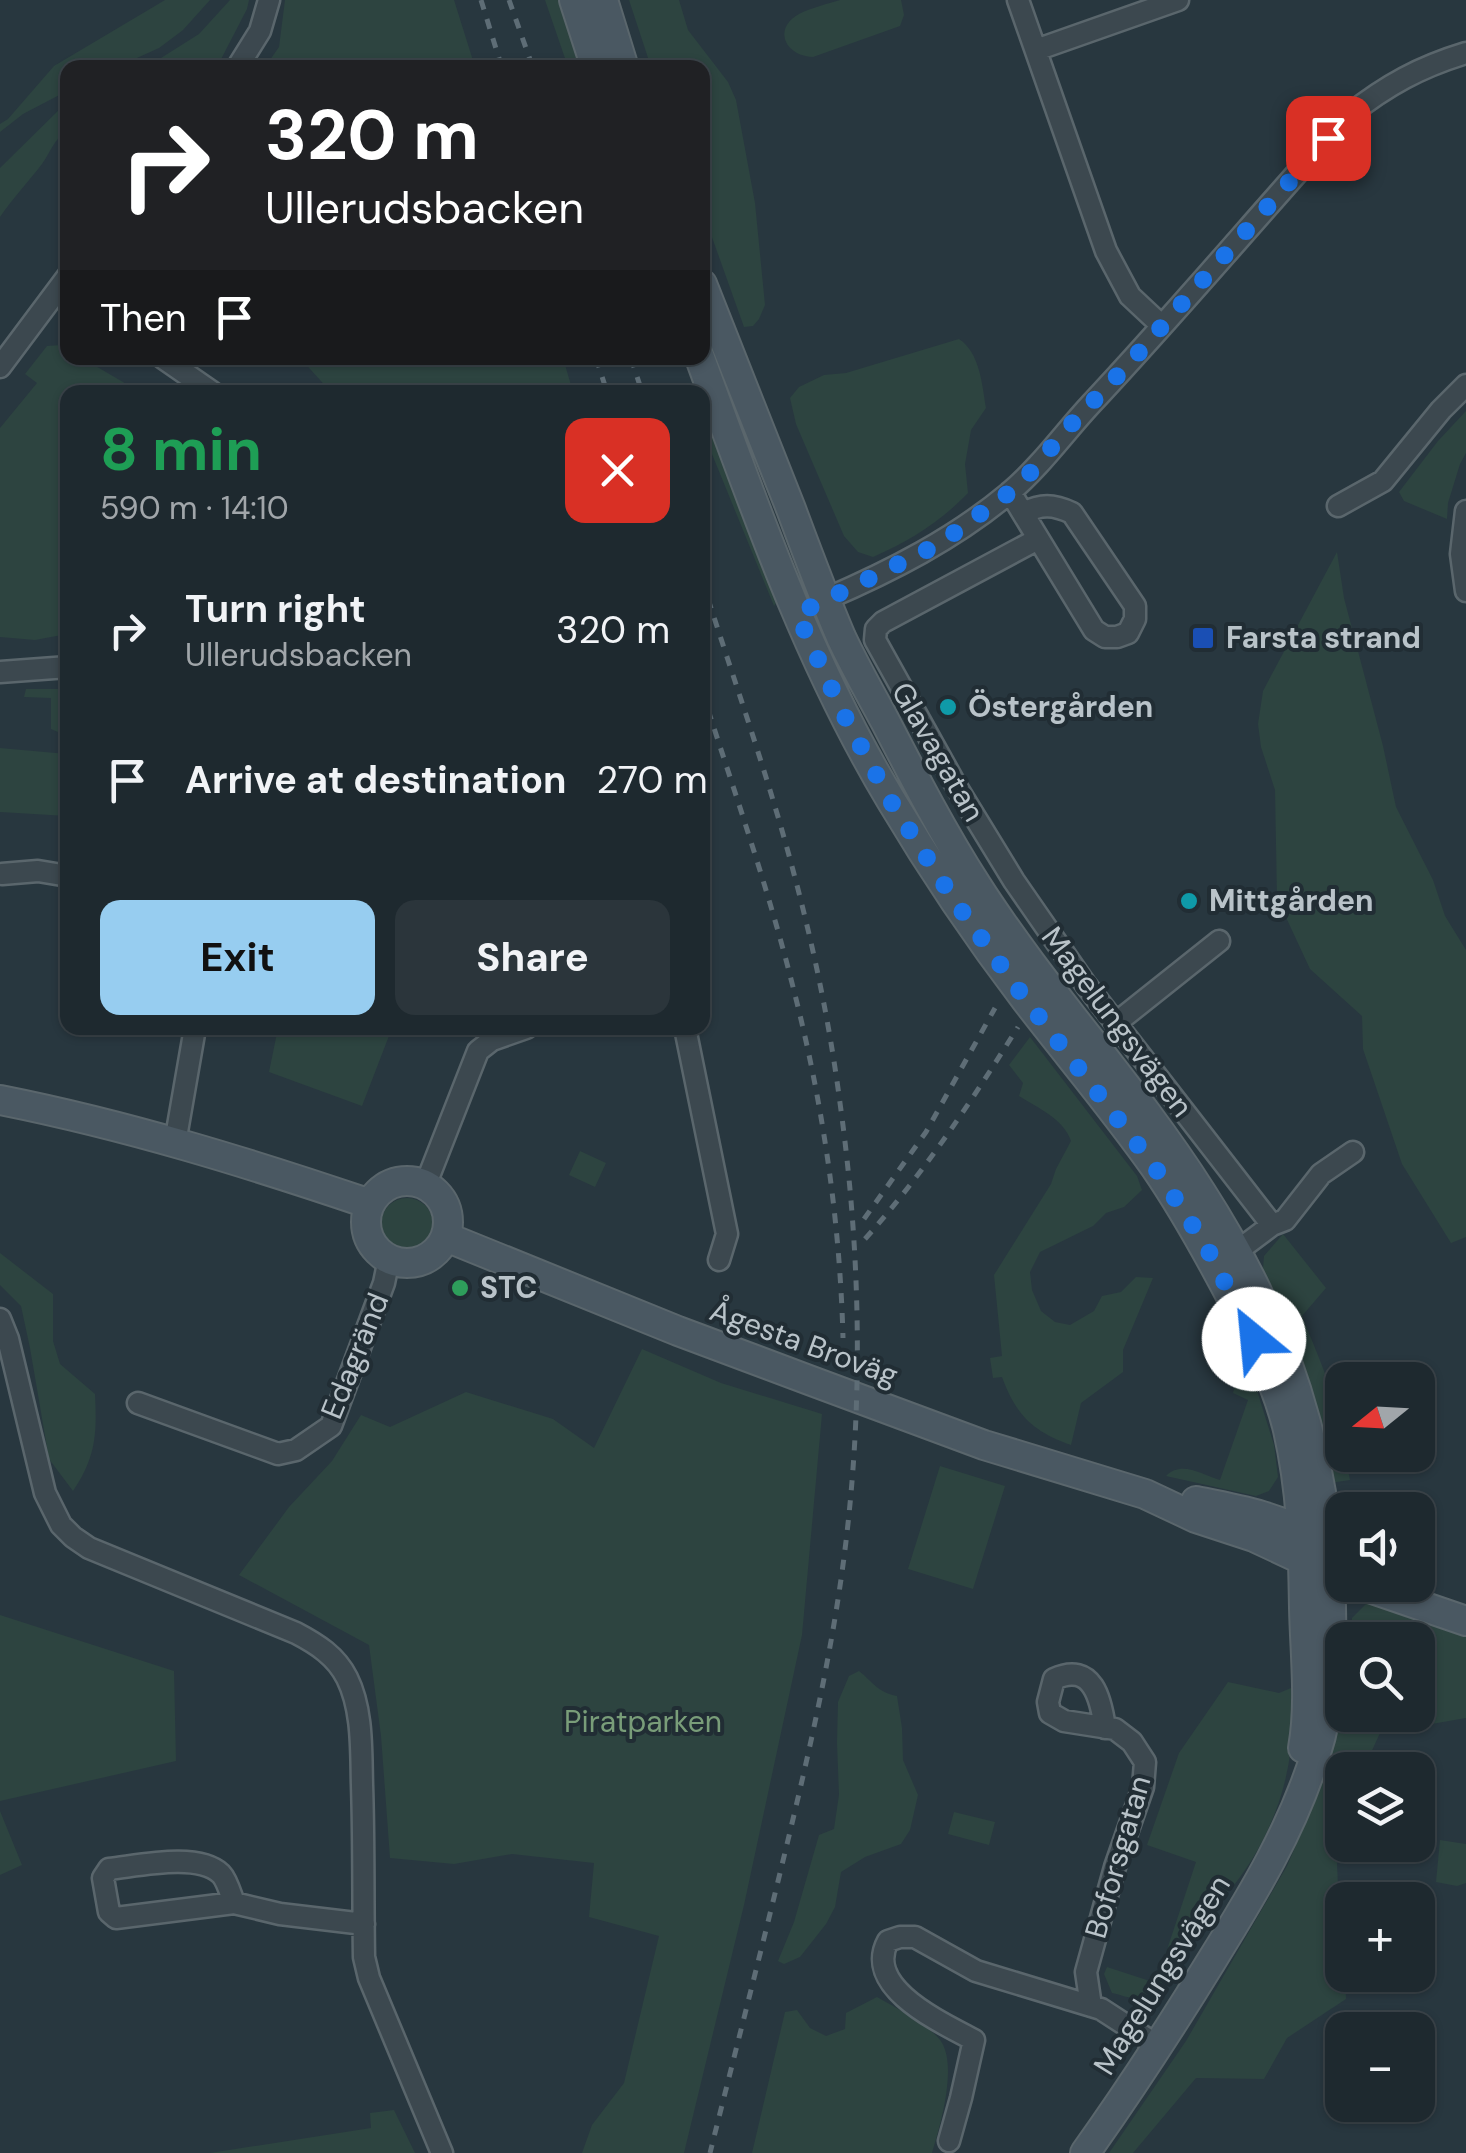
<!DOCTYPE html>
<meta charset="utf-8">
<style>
body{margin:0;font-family:"DM Sans",sans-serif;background:#2b353b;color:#f1f3f6;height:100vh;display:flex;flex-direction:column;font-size:38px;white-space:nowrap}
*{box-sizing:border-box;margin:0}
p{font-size:32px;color:#a1a6aa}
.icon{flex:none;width:55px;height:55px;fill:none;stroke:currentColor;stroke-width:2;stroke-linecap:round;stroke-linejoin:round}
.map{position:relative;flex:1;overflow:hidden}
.panel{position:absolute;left:60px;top:385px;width:650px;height:650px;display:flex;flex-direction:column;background:#1e292f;border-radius:20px;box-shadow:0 2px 8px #0004,0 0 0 2px #3c454b}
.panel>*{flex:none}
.guide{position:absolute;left:60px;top:60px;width:650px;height:305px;border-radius:20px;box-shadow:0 2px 8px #0004,0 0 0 2px #3c454b;background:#202124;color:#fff;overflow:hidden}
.needle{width:65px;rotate:252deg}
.buttons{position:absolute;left:1325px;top:1362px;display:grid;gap:20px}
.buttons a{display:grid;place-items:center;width:110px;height:110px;border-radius:20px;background:#1e292f;box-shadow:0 2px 8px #0004,0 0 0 2px #3c454b;font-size:50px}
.pin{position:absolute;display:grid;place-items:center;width:85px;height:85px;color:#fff;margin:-42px;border-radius:20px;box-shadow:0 5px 15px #0006}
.me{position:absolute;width:110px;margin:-55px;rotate:332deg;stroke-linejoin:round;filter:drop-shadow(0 0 8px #0008)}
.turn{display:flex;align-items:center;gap:35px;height:210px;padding:0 40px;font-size:45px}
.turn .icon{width:130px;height:130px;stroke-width:2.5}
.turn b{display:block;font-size:70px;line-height:85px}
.then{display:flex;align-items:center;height:95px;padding:0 40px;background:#0003;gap:20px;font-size:38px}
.round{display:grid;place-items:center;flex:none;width:105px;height:105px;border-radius:20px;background:#2b353b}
.overview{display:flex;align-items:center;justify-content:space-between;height:170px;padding:0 40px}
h1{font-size:60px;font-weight:700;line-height:75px;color:#1e9e55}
.primary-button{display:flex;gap:20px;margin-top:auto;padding:20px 40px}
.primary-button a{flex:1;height:115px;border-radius:20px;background:#97cdf0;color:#111;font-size:40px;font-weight:700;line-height:115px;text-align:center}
.primary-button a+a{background:#2b353b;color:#f1f3f6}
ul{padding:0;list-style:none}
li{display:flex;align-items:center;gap:30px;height:150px;padding:0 40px}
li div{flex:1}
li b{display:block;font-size:38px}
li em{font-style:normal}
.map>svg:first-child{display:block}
</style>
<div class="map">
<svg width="1466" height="2153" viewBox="0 0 1466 2153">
<rect width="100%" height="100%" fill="#28373f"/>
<path fill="#2d4440" d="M 165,0 L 210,0 L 183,30 L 159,48 L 117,67 L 68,68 L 67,91 L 23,114 L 0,132 L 0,124 L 8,119 L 54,66 Z
M 230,0 L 249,0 L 247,9 L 217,67 L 142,67 L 161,58 L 199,34 Z
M 285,0 L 454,0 L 475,67 L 265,67 L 279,47 Z
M 545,0 L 561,0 L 584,67 L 568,67 Z
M 629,0 L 679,0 L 688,30 L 728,82 L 736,100 L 755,203 L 765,305 L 759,319 L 753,326 L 744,327 L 703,212 L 702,68 L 651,67 Z
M 840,0 L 901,0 L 904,15 L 900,26 L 813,57 C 784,56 773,28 799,14 C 811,8 827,4 840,0 Z
M 67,102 L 67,131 C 54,139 51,151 42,164 C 28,182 13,198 0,217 L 0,168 Z
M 959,339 C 980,353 982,384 986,408 L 971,430 L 965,464 L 968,493 C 939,523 911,540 873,557 L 858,552 L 844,536 L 796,424 L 790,398 L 799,387 L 824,375 L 846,373 Z
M 61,345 L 67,349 L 68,358 L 82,358 L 140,392 L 68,392 L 67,634 L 35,640 L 0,637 L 0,428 L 37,383 L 25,374 L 47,346 Z
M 300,358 L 563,358 L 573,392 L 331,392 Z
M 702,405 L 779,599 L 774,606 L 703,432 Z
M 1466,411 L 1466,453 L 1460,464 L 1448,503 L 1447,519 L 1404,501 L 1399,492 L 1438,441 Z
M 1337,552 L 1344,598 L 1383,746 L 1396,807 L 1433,880 L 1445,916 L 1466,950 L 1466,1237 L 1451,1243 L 1402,1164 L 1363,1049 L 1362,1016 L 1310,969 L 1277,898 L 1275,790 L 1261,747 L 1258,724 L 1263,691 Z
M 26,689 L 67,689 L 67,723 L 58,732 L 51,729 L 51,698 L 24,697 Z
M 0,748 L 67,754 L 67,816 L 0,812 Z
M 278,1028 L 392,1028 L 362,1106 L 269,1072 Z
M 1030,1037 L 1137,1176 L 1142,1190 L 1124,1207 L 1106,1213 L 1093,1226 L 1040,1252 L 1030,1272 L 1032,1290 L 1041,1311 L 1055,1322 L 1070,1325 L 1094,1311 L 1102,1296 L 1121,1292 L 1136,1277 L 1153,1278 L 1123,1350 L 1123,1372 L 1081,1403 L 1071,1445 C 1032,1431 1016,1415 1002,1377 L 993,1378 L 990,1358 L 1002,1356 L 994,1275 L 1051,1184 L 1056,1169 L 1071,1141 C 1064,1119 1038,1108 1019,1096 L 1023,1083 L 1009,1065 Z
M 580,1151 L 606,1163 L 595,1187 L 569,1175 Z
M381 1224a26 26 0 1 1 52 0a26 26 0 1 1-52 0Z
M 1283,1234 L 1326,1288 L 1302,1316 C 1320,1362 1342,1405 1342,1455 L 1345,1455 L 1350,1480 L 1330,1483 L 1262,1282 L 1264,1256 Z
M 0,1253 L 53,1294 L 53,1341 L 60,1364 L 95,1394 C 97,1434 96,1457 73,1491 L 49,1459 L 30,1348 L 21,1306 L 0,1285 Z
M 642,1349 L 721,1383 L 822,1414 L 802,1635 L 744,1905 L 684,2153 L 582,2153 L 592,2125 L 624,2083 L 659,1936 L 589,1917 L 594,1863 L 512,1854 L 454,1864 L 390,1858 L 381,1736 L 369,1645 L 239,1575 L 289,1507 L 332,1461 L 361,1415 L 390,1427 L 466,1392 L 553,1419 L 594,1448 Z
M 1239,1367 L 1254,1381 L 1274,1445 L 1278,1477 L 1269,1491 L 1256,1496 L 1166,1476 C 1182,1460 1202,1475 1220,1480 L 1248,1400 L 1233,1393 L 1237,1378 L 1221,1372 L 1230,1368 Z
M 940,1466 L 1005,1486 L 973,1589 L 908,1569 Z
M 1373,1597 L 1466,1633 L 1466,1718 L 1380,1733 L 1363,1770 L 1342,1770 L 1342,1822 L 1336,1841 L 1342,1975 L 1345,1975 L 1346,1999 L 1287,2038 L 1264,2079 L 1196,2078 L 1133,2153 L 1109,2153 L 1186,2041 L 1287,1866 L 1318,1794 L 1342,1709 L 1342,1715 L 1418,1715 L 1418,1640 L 1351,1640 L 1352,1618 Z
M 0,1615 L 174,1671 L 176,1761 L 0,1801 Z
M 859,1671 C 874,1683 877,1692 897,1696 L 902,1728 L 903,1760 L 918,1795 L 910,1830 L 901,1844 L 865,1857 L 841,1872 L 835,1907 L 826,1924 L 800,1957 L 784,1964 L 778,1961 L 794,1922 L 819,1835 L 834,1829 L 839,1795 L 837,1743 L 838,1702 L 849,1676 Z
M 1228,1682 L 1279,1693 L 1291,1688 C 1299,1759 1278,1829 1234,1885 C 1221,1901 1203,1913 1191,1930 C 1176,1952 1167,1999 1134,1998 C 1127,1998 1119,1994 1112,1993 L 1104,1974 L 1107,1967 L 1156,1983 L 1196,1862 L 1147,1845 L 1179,1753 Z
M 0,1811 L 22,1865 L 0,1875 Z
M 954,1812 L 995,1822 L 989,1845 L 948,1834 Z
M 1440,1840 L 1466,1844 L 1466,1883 L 1457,1886 L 1436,1882 Z
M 877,1997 C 893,2006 933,2027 942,2043 C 957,2068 940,2127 932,2153 L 752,2153 L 785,2012 L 797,2010 L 810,2028 L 826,2036 L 845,2029 L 846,2013 Z
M 394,2110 L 415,2153 L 210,2153 L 371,2128 L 370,2113 Z"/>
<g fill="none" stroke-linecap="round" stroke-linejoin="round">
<g stroke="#5a666c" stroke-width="25">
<path id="minor" d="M 1018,0 L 1106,251 L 1130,296 L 1162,326
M 1036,50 L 1178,0
M 237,68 L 260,31 L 269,0
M 163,358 L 212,392
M 0,367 L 68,276
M 1010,492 L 1094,630 L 1105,637 L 1117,637 L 1128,633 L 1135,619 L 1135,606 L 1072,513 C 1053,504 1041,504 1023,513
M 1338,506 L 1383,481 L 1441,410 L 1466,385
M 1466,511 L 1461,554 L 1466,591
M 1038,539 L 883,622 L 876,629 L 875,640 L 959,791 L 1014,881 L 1086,985 L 1272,1225
M 826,599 C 891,571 954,539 1009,493 C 1040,467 1064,433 1091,404 C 1179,310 1262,211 1349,115 C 1387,85 1420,67 1466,53
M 0,672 L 68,667
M 2,874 L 38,871 L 68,876
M 1116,1023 L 1219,941
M 685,1028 L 727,1234 L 719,1260
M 175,1143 L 195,1028
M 425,1186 L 478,1051 L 492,1040 L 526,1028
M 1236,1252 L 1272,1225 L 1285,1220 L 1321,1174 L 1353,1152
M 0,1319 L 8,1339 L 45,1493 L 61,1525 L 73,1537 L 89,1548 L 296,1633 C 317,1644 336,1656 347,1678 C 363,1710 361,1751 362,1785 C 364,1843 363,1900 364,1957 L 369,1978 L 442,2153
M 138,1403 L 278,1454 L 296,1450 L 331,1426 L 384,1283 L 389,1259
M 234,1903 C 231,1895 227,1880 221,1874 C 198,1852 138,1866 109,1869 L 103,1878 L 109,1912 L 116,1918 L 234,1903 L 280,1914 L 364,1924
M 1091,2006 L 1086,1972 L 1115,1867 L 1143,1787 L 1145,1762 L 1132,1742 L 1115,1729 L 1064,1721 L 1050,1713 L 1048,1702 L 1054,1679 C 1093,1661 1101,1700 1105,1728
M 949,2141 L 961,2098 L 974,2040 C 940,2022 863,1987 888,1941 L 900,1937 L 915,1937 L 976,1971 L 1101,2009 L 1158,2046"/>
</g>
<g stroke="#5a666c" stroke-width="32">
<path id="secondary" d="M 574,0 L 596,68
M 603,0 L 624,68
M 702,284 C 732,359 762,434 791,509 C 807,552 823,595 841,637 C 854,665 870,693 885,721 C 914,777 943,833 977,886 C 1045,992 1133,1085 1201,1192 C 1284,1321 1329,1453 1331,1607 C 1332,1656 1331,1707 1316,1753 C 1293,1828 1253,1894 1212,1960 C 1172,2025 1130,2090 1085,2153
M 700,358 C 755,509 808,662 891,800 C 932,869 978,937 1026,1000 C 1069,1056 1115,1110 1155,1167 C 1186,1212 1212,1260 1237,1308 C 1258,1346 1278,1388 1288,1430 C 1302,1492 1303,1545 1304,1608 C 1305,1654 1311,1703 1303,1748
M 0,1100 C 126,1125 249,1163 370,1204
M366 1222a41 41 0 1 1 82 0a41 41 0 1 1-82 0Z
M 446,1237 L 678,1331 L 809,1380 L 984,1445 L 1145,1494 L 1196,1518 L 1254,1537 L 1318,1567
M 1196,1501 C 1236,1509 1282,1517 1316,1540
M 1361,1585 L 1466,1621"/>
</g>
<use href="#minor" stroke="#3c484f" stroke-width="20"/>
<use href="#secondary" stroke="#4a5862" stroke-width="28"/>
<path stroke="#5e6d76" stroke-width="5" stroke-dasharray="10 10" stroke-linecap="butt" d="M 481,0 L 502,68
M 509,0 L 533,68
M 596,358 L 607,392
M 631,358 L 642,392
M 702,580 C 733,678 768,775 794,874 C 814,949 830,1026 840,1103 C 859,1239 863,1378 849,1514 C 838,1624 814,1732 788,1840 C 763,1944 736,2049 710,2153
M 702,691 C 734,791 769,890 794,991 C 823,1104 840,1222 843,1338
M 864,1219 L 926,1132 L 995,1008
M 865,1239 C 924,1173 971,1102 1018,1027"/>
</g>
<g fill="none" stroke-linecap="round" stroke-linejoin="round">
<path stroke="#1a73e8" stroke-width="18" stroke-dasharray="0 32.4" d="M 1254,1339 L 1206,1246 L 1154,1166 L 1023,996 L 954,900 L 890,800 L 844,715 L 797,614 L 939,544 L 1010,492 L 1033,470 L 1065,431 L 1134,358 L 1328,138"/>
</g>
<rect fill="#1a4fb4" stroke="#212d34" stroke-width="4" x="1191" y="626" width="24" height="24" rx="5"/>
<g fill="#0f9aa8" stroke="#212d34" stroke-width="4">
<circle cx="948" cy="707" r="10"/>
<circle cx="1189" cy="901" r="10"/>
</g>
<circle fill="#2e9e5b" stroke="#212d34" stroke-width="4" cx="460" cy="1288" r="10"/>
<g text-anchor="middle" stroke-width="8" stroke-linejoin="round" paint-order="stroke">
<g font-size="30" font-weight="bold" fill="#b9c3c9" stroke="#212d34" text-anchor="start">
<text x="1226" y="648">Farsta strand</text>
<text x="968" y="717">Östergården</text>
<text x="1209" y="911">Mittgården</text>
<text x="480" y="1298">STC</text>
</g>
<g font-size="30" fill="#b9c3c9" stroke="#212d34">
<text transform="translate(938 752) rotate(60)" y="10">Glavagatan</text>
<text transform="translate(1117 1022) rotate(53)" y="10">Magelungsvägen</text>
<text transform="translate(804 1343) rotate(20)" y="10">Ågesta Broväg</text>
<text transform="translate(355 1356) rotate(-68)" y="10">Edagränd</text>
<text transform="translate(1118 1857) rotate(-74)" y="10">Boforsgatan</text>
<text transform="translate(1162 1975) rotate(-58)" y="10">Magelungsvägen</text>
</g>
<g font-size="30" fill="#799d79" stroke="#212d34">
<text x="643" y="1732">Piratparken</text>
</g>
</g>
</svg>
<div class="buttons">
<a><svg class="needle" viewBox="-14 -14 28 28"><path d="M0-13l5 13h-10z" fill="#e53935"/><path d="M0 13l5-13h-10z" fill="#a1a6aa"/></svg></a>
<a><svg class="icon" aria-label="sound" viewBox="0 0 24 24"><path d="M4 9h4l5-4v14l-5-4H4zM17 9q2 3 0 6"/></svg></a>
<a><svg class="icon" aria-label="search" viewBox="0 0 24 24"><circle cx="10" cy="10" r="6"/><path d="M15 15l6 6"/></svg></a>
<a><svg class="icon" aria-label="layers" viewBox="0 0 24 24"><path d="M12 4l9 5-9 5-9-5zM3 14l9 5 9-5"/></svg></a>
<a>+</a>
<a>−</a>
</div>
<div class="pin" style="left:1328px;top:138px;background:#d93025"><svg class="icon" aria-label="arrive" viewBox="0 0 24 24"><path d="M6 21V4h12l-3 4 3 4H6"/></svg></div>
<svg class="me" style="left:1254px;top:1339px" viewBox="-20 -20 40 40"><circle r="19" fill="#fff"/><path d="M0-13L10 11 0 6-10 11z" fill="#1a73e8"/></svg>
<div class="guide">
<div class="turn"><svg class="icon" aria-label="right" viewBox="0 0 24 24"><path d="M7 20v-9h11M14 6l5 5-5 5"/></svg><div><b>320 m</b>Ullerudsbacken</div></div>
<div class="then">Then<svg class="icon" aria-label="arrive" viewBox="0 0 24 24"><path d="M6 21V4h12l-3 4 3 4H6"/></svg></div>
</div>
<section class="panel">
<div class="overview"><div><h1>8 min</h1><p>590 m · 14:10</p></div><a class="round" style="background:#d93025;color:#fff"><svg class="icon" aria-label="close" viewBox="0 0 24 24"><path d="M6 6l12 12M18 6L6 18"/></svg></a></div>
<ul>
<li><svg class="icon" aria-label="right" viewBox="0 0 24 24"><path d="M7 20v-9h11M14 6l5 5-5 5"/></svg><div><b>Turn right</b><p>Ullerudsbacken</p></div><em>320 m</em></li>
<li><svg class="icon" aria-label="arrive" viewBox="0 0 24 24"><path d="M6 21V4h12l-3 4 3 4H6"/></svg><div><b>Arrive at destination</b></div><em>270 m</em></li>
</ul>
<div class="primary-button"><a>Exit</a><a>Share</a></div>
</section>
</div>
